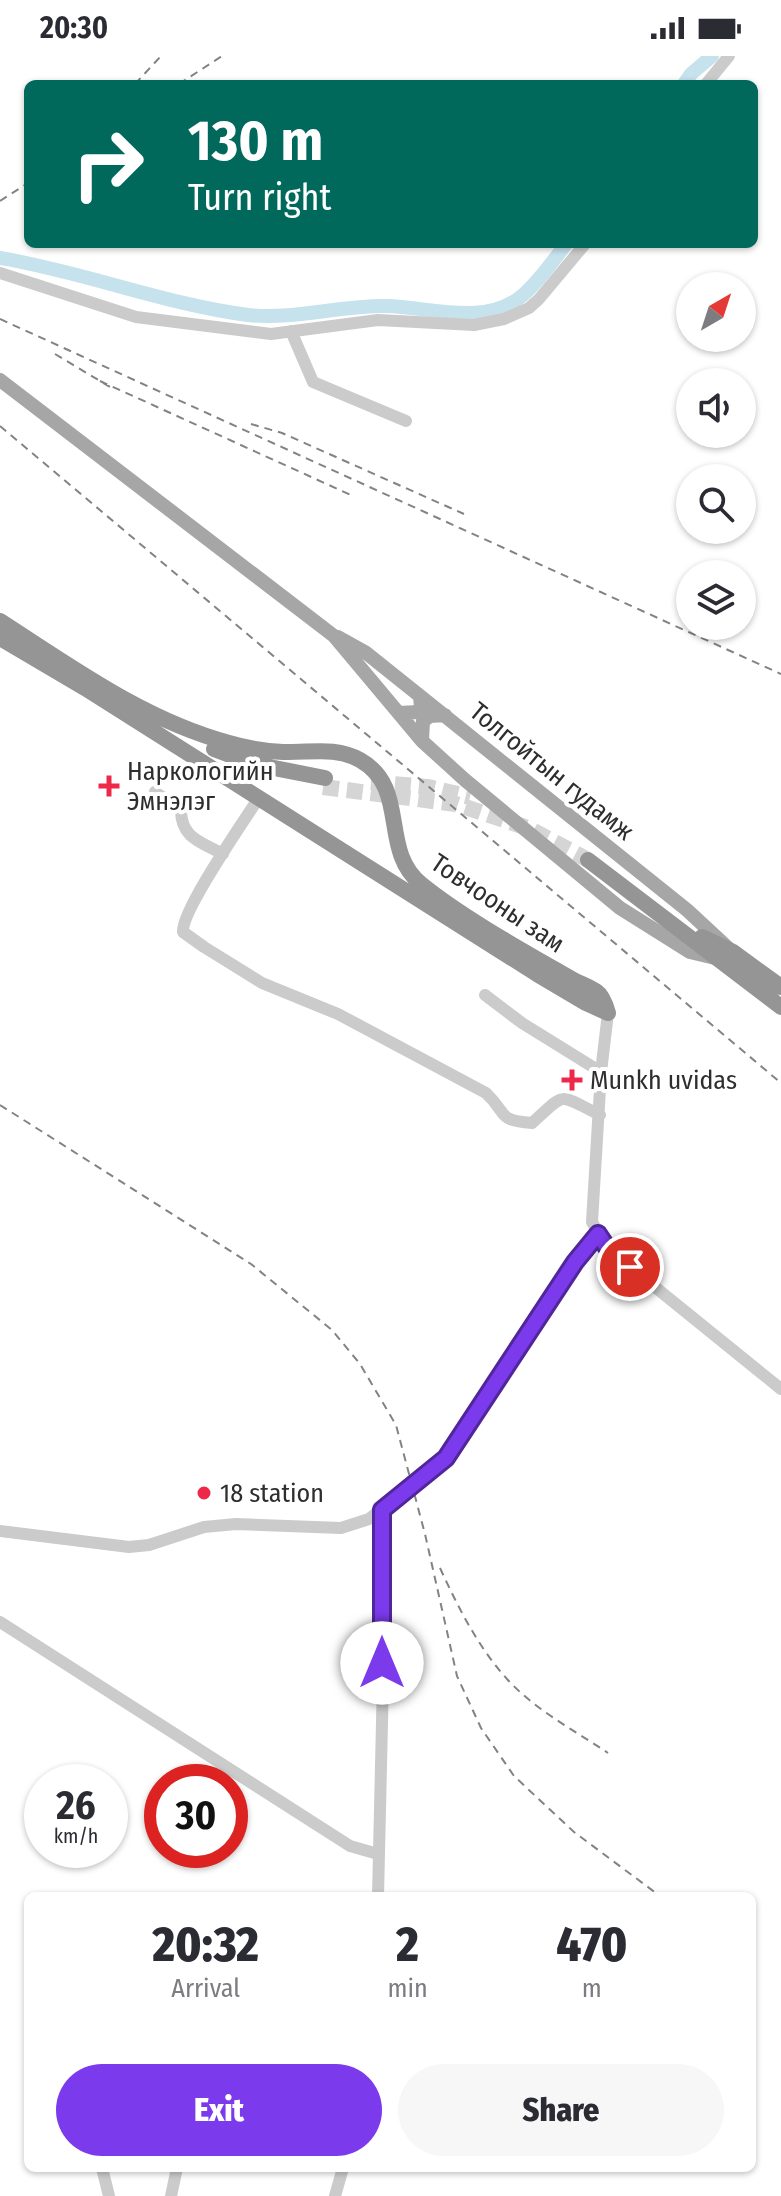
<!DOCTYPE html>
<meta charset="utf-8">
<style>
body{margin:0;font-family:"Fira Sans Condensed",sans-serif;background:#f7f7f7;color:#2b2b33;height:100vh;display:flex;flex-direction:column;font-size:30px;white-space:nowrap}
*{box-sizing:border-box;margin:0}
p{font-size:26px;color:#7c7c81}
.icon{flex:none;width:44px;height:44px;fill:none;stroke:currentColor;stroke-width:2;stroke-linecap:round;stroke-linejoin:round}
.map{position:relative;flex:1;overflow:hidden}
.details{position:absolute;left:24px;top:1836px;width:732px;height:280px;display:flex;flex-direction:column;background:#fff;border-radius:12px;box-shadow:0 2px 6px #0004}
.details>*{flex:none}
.hud{position:absolute;left:24px;top:24px;width:734px;height:168px;border-radius:12px;box-shadow:0 2px 6px #0004;background:#00695c;color:#fff;overflow:hidden}
.needle{width:52px;rotate:39deg}
.controls{position:absolute;left:676px;top:216px;display:grid;gap:16px}
.controls a{display:grid;place-items:center;width:80px;height:80px;border-radius:50%;background:#fff;box-shadow:0 2px 6px #0004;font-size:40px}
.speed{position:absolute;left:24px;top:1708px;display:flex;gap:16px;font-size:40px;font-weight:700;text-align:center}
.speed>*{display:grid;place-content:center;width:104px;height:104px;border-radius:50%;background:#fff;box-shadow:0 2px 6px #0004;line-height:1}
.speed small{font-size:20px;font-weight:400}
.speed .limit{border:12px solid #d22;background:#fff;color:#111}
.pin{position:absolute;display:grid;place-items:center;width:68px;height:68px;color:#fff;margin:-34px;border:4px solid #fff;border-radius:50%;box-shadow:0 2px 8px #0007}
.me{position:absolute;width:88px;margin:-44px;rotate:0deg;stroke-linejoin:round;filter:drop-shadow(0 0 6px #0008)}
.turn{display:flex;align-items:center;gap:28px;height:168px;padding:0 32px;font-size:36px}
.turn .icon{width:104px;height:104px;stroke-width:2.5}
.turn b{display:block;font-size:56px;line-height:68px}
.eta{display:flex;justify-content:space-evenly;align-items:center;height:136px;text-align:center}
.eta b{font-size:48px;font-weight:800;line-height:56px}
.action{display:flex;gap:16px;margin-top:auto;padding:16px 32px}
.action a{flex:1;height:92px;border-radius:48px;background:#7c3aed;color:#fff;font-size:32px;font-weight:800;line-height:92px;text-align:center}
.action a+a{background:#f7f7f7;color:#2b2b33}
.status{display:flex;justify-content:space-between;align-items:center;height:56px;padding:0 40px;background:#fff;direction:ltr}
.status svg{height:22px;fill:currentColor}
.map>svg:first-child{display:block}
</style>
<div class="status"><b>20:30</b><svg viewBox="0 0 49 12"><path d="M0 12V9h3v3zM5 12V6h3v6zM10 12V3h3v9zM15 12V0h3v12zM26 1h20v11H26zM47 4h2v5h-2z"/></svg></div>
<div class="map">
<svg width="781" height="2140" viewBox="0 0 781 2140">
<rect width="100%" height="100%" fill="#fff"/>
<g fill="none" stroke-linecap="round" stroke-linejoin="round">
<path stroke="#c6e2ed" stroke-width="14" d="M 684,28 L 691,18 L 712,0
M 0,202 C 84,216 164,248 248,259 C 295,264 341,249 387,250 C 430,251 486,271 523,239 C 539,225 553,205 566,188"/>
<path stroke="#d5d5d5" stroke-width="16" stroke-dasharray="16 8" stroke-linecap="butt" d="M 371,726 L 428,731 L 470,741
M 323,731 L 456,748 L 528,772 L 588,804"/>
<path stroke="#cbcbcb" stroke-width="12" d="M 706,28 L 729,0
M 0,217 L 136,261 L 271,278 L 378,264 L 474,269 L 504,263 L 529,252 L 539,243 L 585,188
M 291,275 L 313,326 L 406,365
M 155,736 L 181,754 C 181,782 201,786 223,798
M 258,743 C 244,765 181,855 183,876 L 204,891 L 262,927 L 338,958 L 486,1037 C 509,1059 496,1064 532,1067 C 567,1036 556,1037 600,1059
M 485,939 L 522,967 L 601,1016
M 608,957 L 601,1016 L 592,1166 L 608,1193 L 781,1333
M 0,1475 L 129,1491 L 149,1489 L 204,1471 L 236,1468 L 341,1472 L 369,1463 L 446,1402 L 575,1206 L 598,1178
M 0,1566 L 350,1790 L 378,1798
M 378,1840 L 383,1623 L 382,1454
M 102,2112 L 109,2140
M 171,2140 L 177,2112
M 335,2140 L 343,2112"/>
<path stroke="#a6a6a6" stroke-width="14" d="M 0,324 L 334,580 L 422,685 L 465,724 L 620,852 L 690,896 L 715,902
M 338,581 L 365,596 L 450,664 L 687,854 L 728,892
M 399,657 L 418,656 L 421,652 L 420,640
M 422,685 L 423,665 L 430,660 L 445,659"/>
<path stroke="#959595" stroke-width="16" d="M 0,565 C 73,612 144,664 229,687 C 246,692 265,695 283,696 C 310,697 335,690 360,704 C 410,732 379,794 421,828 C 463,862 523,895 570,922 C 578,927 589,930 597,936 C 603,940 606,950 608,957
M 0,582 L 85,632 L 537,918 L 586,947 L 608,957
M 214,693 L 254,708 L 325,722
M 588,804 L 781,951
M 702,881 L 733,896 L 781,931"/>
<path stroke="#838383" stroke-width="2" stroke-dasharray="8 6" stroke-linecap="butt" d="M 135,28 L 161,0
M 179,28 L 222,0
M 0,145 L 28,127
M 0,263 L 781,618
M 55,298 L 110,331
M 100,325 L 353,440
M 251,368 L 282,377 L 464,458
M 0,370 L 781,1027
M 0,1049 L 251,1208 L 332,1274 L 360,1308 L 396,1369 L 425,1478 L 457,1620 L 481,1672 L 514,1720 L 574,1776 L 660,1840
M 440,1512 C 458,1551 478,1591 507,1623 C 535,1654 574,1674 608,1697"/>
</g>
<g fill="none" stroke-linecap="round" stroke-linejoin="round">
<g stroke="#51269a" stroke-width="20">
<path id="route" d="M 382,1607 L 382,1454 L 446,1402 L 575,1206 L 598,1178 L 608,1193 L 630,1211"/>
</g>
<use href="#route" stroke="#7c3aed" stroke-width="14"/>
</g>
<g fill="#ed2848" stroke="#fff" stroke-width="3">
<path d="M105 718h8v8h8v8h-8v8h-8v-8h-8v-8h8z"/>
<path d="M568 1012h8v8h8v8h-8v8h-8v-8h-8v-8h8z"/>
<circle cx="204" cy="1437" r="8"/>
</g>
<g text-anchor="middle" stroke-width="8" stroke-linejoin="round" paint-order="stroke">
<g font-size="26" fill="#2e2e2e" stroke="#fff" text-anchor="start">
<text x="127" y="724">Наркологийн<tspan x="127" dy="30">Эмнэлэг</tspan></text>
<text x="590" y="1033">Munkh uvidas</text>
<text x="220" y="1446">18 station</text>
</g>
<g font-size="26" fill="#2e2e2e" stroke="#fff">
<text transform="translate(552 715) rotate(39)" y="9">Толгойтын гудамж</text>
<text transform="translate(498 847) rotate(34)" y="9">Товчооны зам</text>
</g>
</g>
</svg>
<div class="controls">
<a><svg class="needle" viewBox="-14 -14 28 28"><path d="M0-13l5 13h-10z" fill="#e53935"/><path d="M0 13l5-13h-10z" fill="#7c7c81"/></svg></a>
<a><svg class="icon" aria-label="sound" viewBox="0 0 24 24"><path d="M4 9h4l5-4v14l-5-4H4zM17 9q2 3 0 6"/></svg></a>
<a><svg class="icon" aria-label="search" viewBox="0 0 24 24"><circle cx="10" cy="10" r="6"/><path d="M15 15l6 6"/></svg></a>
<a><svg class="icon" aria-label="layers" viewBox="0 0 24 24"><path d="M12 4l9 5-9 5-9-5zM3 14l9 5 9-5"/></svg></a>
</div>
<div class="speed"><div>26<small>km/h</small></div><div class="limit">30</div></div>
<div class="pin" style="left:630px;top:1211px;background:#d93025"><svg class="icon" aria-label="arrive" viewBox="0 0 24 24"><path d="M6 21V4h12l-3 4 3 4H6"/></svg></div>
<svg class="me" style="left:382px;top:1607px" viewBox="-20 -20 40 40"><circle r="19" fill="#fff"/><path d="M0-13L10 11 0 6-10 11z" fill="#7c3aed"/></svg>
<div class="hud">
<div class="turn"><svg class="icon" aria-label="right" viewBox="0 0 24 24"><path d="M7 20v-9h11M14 6l5 5-5 5"/></svg><div><b>130 m</b>Turn right</div></div>
</div>
<section class="details">
<div class="eta">
<div><b>20:32</b><p>Arrival</p></div>
<div><b>2</b><p>min</p></div>
<div><b>470</b><p>m</p></div>
</div>
<div class="action"><a>Exit</a><a>Share</a></div>
</section>
</div>
